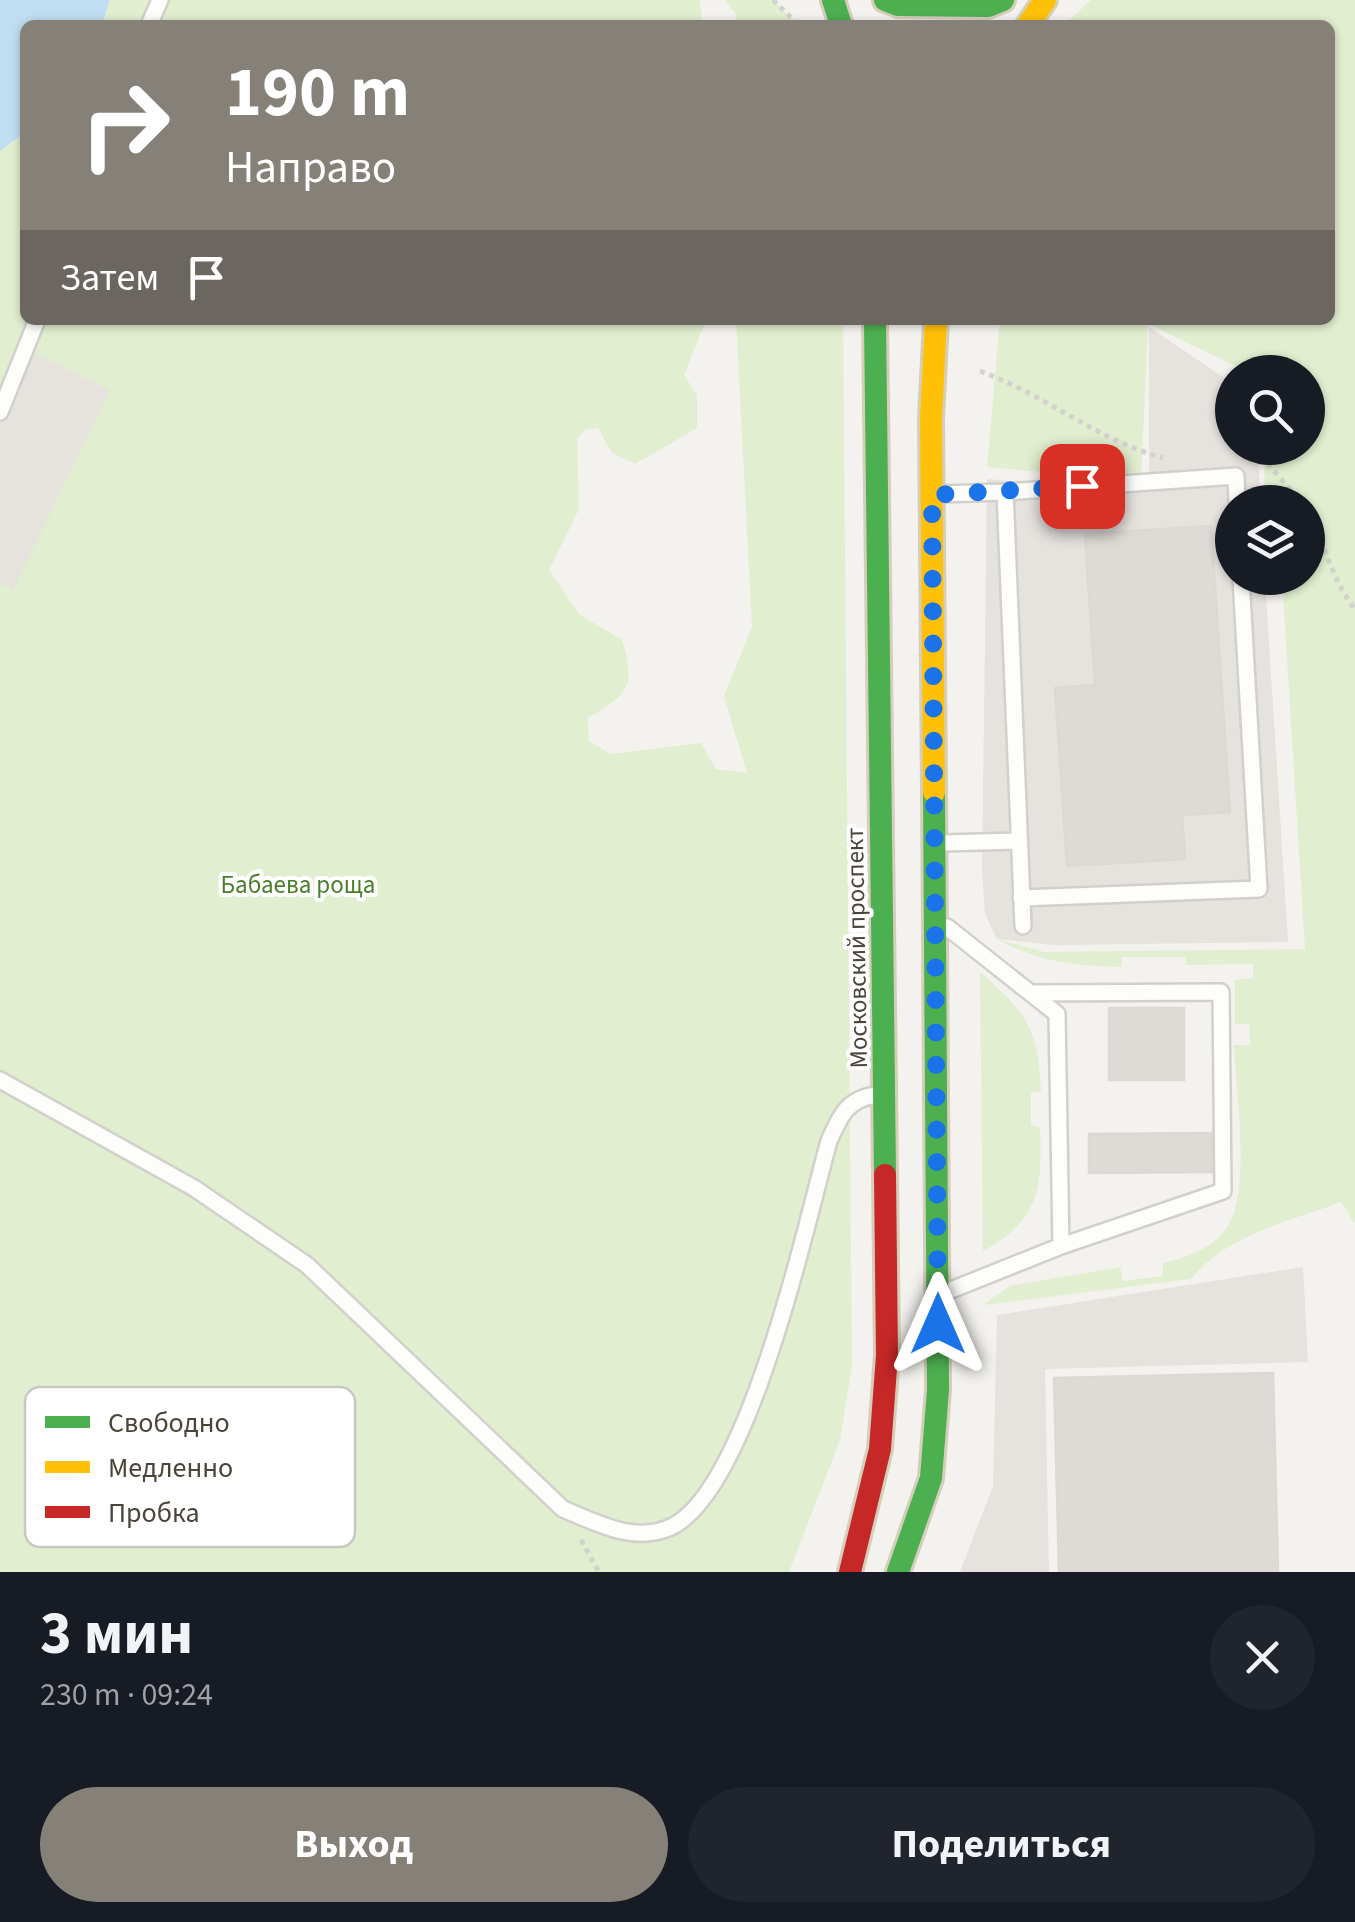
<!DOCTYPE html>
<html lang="ru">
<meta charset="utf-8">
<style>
body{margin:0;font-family:"Source Sans 3",sans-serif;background:#20242c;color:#f1f3f6;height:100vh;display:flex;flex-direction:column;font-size:38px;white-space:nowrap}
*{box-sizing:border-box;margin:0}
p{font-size:32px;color:#9ea1a6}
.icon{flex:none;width:55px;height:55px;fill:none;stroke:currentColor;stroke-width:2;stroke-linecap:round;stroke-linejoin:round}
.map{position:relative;height:1572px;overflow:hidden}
.side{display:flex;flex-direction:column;background:#171b24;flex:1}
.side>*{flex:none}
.top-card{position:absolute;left:20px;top:20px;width:1315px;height:305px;border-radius:15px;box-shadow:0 2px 8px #0004;background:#868178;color:#fff;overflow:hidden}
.fabs{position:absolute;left:1215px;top:355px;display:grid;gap:20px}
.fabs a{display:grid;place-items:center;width:110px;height:110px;border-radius:50%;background:#171b24;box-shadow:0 2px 8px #0004;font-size:50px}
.pin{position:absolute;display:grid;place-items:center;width:85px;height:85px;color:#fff;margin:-42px;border-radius:20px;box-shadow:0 5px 15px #0006}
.me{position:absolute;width:110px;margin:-55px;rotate:0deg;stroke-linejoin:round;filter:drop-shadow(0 0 8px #0008)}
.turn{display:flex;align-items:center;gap:35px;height:210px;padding:0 40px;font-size:45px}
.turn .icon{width:130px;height:130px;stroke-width:2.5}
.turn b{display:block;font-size:70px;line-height:85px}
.then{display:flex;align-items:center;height:95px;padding:0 40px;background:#0003;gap:20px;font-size:38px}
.round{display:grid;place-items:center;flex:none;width:105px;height:105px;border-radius:52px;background:#20242c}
.head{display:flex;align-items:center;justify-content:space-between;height:170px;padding:0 40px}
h1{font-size:60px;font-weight:700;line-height:75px}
.action{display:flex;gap:20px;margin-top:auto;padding:20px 40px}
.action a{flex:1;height:115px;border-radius:60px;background:#868178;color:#fff;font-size:40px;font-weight:700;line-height:115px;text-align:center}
.action a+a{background:#20242c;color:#f1f3f6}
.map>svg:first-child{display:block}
</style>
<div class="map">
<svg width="1355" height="1572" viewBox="0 0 1355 1572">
<rect width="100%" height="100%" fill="#f4f2ee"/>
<path fill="#e1eecf" d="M 110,0 L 700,0 L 702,25 L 102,25 Z
M 726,0 L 773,0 L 799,25 L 736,25 L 736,15 Z
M 1091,0 L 1355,0 L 1355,1224 L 1341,1202 C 1292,1220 1225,1236 1191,1279 L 983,1305 L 1010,1286 L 1120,1267 L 1123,1281 L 1163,1276 L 1163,1263 C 1190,1257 1220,1246 1232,1218 C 1249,1176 1236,1092 1234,1045 L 1250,1045 L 1249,1024 L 1235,1024 L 1235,980 L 1253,978 L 1253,964 L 1186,965 L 1185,957 L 1122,957 L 1121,967 C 1074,966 1039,962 997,939 L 1044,952 L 1305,949 L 1282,578 L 1308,578 L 1308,502 L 1265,501 L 1264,448 L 1308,448 L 1308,372 L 1248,372 L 1148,324 L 1141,481 L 987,467 L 1000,320 L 1330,320 L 1330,25 L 1064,25 Z
M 25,132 L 25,320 L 706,320 L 684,375 L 697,395 L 697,428 L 635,464 L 612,453 L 598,428 L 586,429 L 577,438 L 579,509 L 549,570 L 579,614 L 622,640 C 636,688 629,693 588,718 L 589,741 L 611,754 L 701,743 L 716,769 L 747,773 L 724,696 L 752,627 L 736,320 L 843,320 L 852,1366 L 840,1440 L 789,1572 L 0,1572 L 0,583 L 13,589 L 0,418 L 0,151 Z
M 980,972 C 1026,1012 1039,1030 1041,1092 L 1031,1092 L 1031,1125 L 1040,1127 C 1042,1187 1041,1219 983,1251 Z"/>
<path fill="#e6e3df" d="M 1149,327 L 1232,383 L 1232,448 L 1257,448 L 1261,502 L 1232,502 L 1232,578 L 1265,578 L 1288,942 L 1055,945 L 997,939 L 985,914 L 982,873 L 987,479 L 1149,492 Z
M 32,352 L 110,390 L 13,590 L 0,583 L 0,418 Z
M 1303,1267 L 1308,1362 L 1045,1369 L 1049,1572 L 960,1572 L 993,1486 L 997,1315 Z"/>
<path fill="#c0ddf1" d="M 0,0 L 110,0 L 102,25 L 25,25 L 25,132 L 0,151 Z"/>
<path fill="#dedbd6" stroke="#dcd9d4" stroke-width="2.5" d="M 1211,526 L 1230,812 L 1182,815 L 1185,859 L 1067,866 L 1055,688 L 1095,685 L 1085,534 Z
M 1109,1008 L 1184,1008 L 1184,1080 L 1109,1080 Z
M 1212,1133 L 1212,1172 L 1089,1173 L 1089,1134 Z
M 1273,1373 L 1278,1572 L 1059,1572 L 1054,1378 Z"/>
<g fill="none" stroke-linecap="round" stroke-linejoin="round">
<g stroke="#d2d0cb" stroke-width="20">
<path id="lane" d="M 149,25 L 160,0
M 0,412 L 37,320
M 939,494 L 1005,492
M 943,843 L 1019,841
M 1021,898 L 1259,889 L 1241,578
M 1023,926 L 1005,492 L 1236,476 L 1237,502
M 1031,993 L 1221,992 L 1223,1191 L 1061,1246
M 0,1080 L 194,1188 L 307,1265 L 563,1509 C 595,1522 630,1542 666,1529 C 747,1501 806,1223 829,1141 C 840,1116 847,1099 876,1095
M 946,1292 L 1061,1246 L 1057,1014 L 947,927"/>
</g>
<g stroke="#d6cebb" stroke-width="28">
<path id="fast" d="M 833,0 L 841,25
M 885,0 L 898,5 L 988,6 L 1003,0
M 875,320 L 885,1175
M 898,1572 L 931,1478 L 938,1390 L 934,792"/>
</g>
<g stroke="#d6cebb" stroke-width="28">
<path id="slow" d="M 1028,25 L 1045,0
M 934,792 L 931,418 L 936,320"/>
</g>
<g stroke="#d6cebb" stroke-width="28">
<path id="jam" d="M 850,1572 L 880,1449 L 887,1355 L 885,1175"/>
</g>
<path stroke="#d3d2cc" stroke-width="5" stroke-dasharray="5 5" stroke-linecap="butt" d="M 773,0 L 799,25
M 980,371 C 1043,394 1100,441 1163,458
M 1248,459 L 1268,464 L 1301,502
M 1308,513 C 1326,545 1332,581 1355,609
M 581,1540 L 599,1572"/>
<use href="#lane" stroke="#fdfdfc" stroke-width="15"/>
<use href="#fast" stroke="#4caf50" stroke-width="22"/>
<use href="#slow" stroke="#ffc107" stroke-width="22"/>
<use href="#jam" stroke="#c62828" stroke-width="22"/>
</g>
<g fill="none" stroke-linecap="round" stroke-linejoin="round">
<path stroke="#1a73e8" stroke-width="18" stroke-dasharray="0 32.4" d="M 938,1324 L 932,495 L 1082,486"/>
</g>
<g text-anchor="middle" stroke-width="8" stroke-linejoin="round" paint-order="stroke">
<g font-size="25" fill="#4a7f2a" stroke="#fff">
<text x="298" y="893">Бабаева роща</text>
</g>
<g font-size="25" fill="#4b4439" stroke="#fff">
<text transform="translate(856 948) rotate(-91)" y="9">Московский проспект</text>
</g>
</g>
<rect x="25" y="1387" width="330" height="160" rx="15" fill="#fff" stroke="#c9c7c4" stroke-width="2.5"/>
<rect x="45" y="1416" width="45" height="12" fill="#4caf50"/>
<rect x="45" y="1461" width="45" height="12" fill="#ffc107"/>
<rect x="45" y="1506" width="45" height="12" fill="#c62828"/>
<g font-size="28" fill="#4b4439">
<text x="108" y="1432">Свободно</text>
<text x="108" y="1477">Медленно</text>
<text x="108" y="1522">Пробка</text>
</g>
</svg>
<div class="fabs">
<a><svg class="icon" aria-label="search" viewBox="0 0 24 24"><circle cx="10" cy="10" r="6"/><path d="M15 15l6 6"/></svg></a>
<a><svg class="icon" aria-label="layers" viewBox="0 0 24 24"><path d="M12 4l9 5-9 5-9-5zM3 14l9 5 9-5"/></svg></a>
</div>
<div class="pin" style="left:1082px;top:486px;background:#d93025"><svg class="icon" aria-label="arrive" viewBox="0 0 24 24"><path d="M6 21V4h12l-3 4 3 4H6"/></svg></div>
<svg class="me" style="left:938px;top:1324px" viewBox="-20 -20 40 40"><path d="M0-17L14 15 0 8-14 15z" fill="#1a73e8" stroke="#fff" stroke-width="4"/></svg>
<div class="top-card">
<div class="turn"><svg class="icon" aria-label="right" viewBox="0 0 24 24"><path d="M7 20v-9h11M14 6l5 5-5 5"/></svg><div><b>190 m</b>Направо</div></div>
<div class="then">Затем<svg class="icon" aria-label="arrive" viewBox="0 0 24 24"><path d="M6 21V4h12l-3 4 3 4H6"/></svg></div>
</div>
</div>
<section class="side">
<div class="head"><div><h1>3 мин</h1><p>230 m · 09:24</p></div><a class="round"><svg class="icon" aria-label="close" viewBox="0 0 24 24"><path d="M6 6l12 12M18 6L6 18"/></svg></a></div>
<div class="action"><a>Выход</a><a>Поделиться</a></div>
</section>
